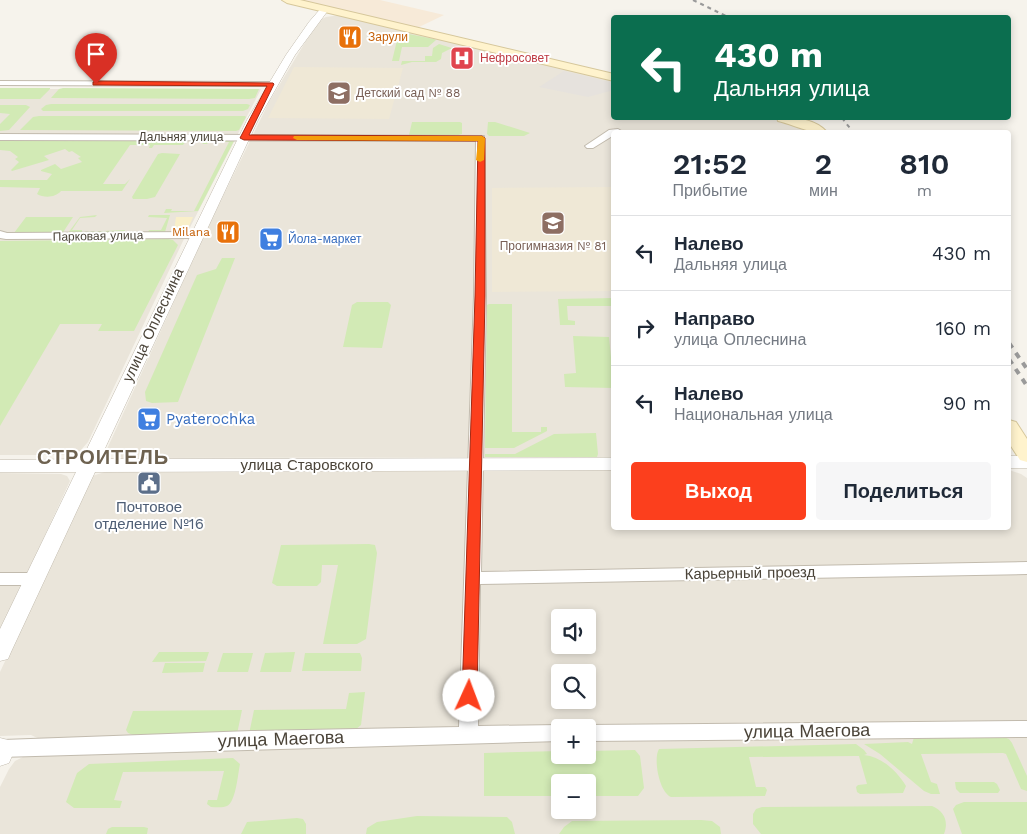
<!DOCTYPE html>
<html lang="ru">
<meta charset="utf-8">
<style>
body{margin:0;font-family:"Work Sans",sans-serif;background:#f6f6f7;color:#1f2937;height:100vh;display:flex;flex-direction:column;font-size:19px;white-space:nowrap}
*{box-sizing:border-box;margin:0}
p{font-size:16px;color:#747a83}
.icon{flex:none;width:28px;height:28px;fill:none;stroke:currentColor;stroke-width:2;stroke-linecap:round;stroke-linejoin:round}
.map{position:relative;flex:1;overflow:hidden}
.sheet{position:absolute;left:611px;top:130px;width:400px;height:400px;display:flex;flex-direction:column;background:#fff;border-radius:5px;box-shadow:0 2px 8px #0003}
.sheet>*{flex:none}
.guide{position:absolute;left:611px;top:15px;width:400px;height:105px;border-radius:5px;box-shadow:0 2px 8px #0003;background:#0b6e4f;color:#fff;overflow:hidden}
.tools{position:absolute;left:551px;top:609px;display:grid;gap:10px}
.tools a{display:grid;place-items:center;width:45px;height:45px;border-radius:5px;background:#fff;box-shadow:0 2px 8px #0003;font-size:25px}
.pin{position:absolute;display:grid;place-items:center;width:42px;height:42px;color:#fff;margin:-51px -21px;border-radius:50% 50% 50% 0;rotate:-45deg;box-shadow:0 0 5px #0007}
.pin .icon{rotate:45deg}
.me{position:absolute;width:55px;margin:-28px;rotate:2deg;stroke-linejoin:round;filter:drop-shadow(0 0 4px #0008)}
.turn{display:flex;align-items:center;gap:18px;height:105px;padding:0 20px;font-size:22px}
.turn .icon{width:65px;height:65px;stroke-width:2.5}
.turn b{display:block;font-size:35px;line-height:42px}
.eta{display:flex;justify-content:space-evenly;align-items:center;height:85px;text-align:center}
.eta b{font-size:30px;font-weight:600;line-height:35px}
.primary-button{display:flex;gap:10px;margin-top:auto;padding:10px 20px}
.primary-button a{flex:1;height:58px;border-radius:5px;background:#fc3f1d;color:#fff;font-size:20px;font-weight:600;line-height:58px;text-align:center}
.primary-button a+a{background:#f6f6f7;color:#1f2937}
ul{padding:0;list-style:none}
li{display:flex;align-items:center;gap:15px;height:75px;padding:0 20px;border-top:1px solid #e0e1e3}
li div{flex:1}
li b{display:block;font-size:19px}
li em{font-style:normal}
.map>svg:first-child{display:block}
</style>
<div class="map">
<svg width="1027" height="834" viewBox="0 0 1027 834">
<rect width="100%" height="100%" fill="#f6f3ec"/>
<path fill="#eae5da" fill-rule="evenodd" d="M 340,15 L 614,80 L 614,118 L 773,118 L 796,124 L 813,132 L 614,132 L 614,457 L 122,458 L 107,449 L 208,227 L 269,102 L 315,26 L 320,20 L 326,17 Z
M 0,89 L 261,89 L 183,241 L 88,442 L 80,451 L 71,455 L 0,455 Z
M 614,469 L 614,528 L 1009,528 L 1009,470 L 1021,474 L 1027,478 L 1027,834 L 0,834 L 0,787 L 9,769 L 15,761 L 23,757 L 35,756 L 46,742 L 31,735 L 0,736 L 0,672 L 92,476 L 105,472 ZM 560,618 L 588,618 L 588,645 L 560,645 ZM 560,672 L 588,672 L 588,700 L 560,700 ZM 560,728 L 588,728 L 588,755 L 560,755 ZM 560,782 L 588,782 L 588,810 L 560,810 Z
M 0,473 L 61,474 L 67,476 L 70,481 L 0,632 Z"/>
<path fill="#f7ead8" d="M 300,0 L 380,0 L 444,15 L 417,28 Z"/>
<path fill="#e6e2dd" d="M 564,71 L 614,83 L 614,90 L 588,97 L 539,87 Z"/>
<path fill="#efe8d6" d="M 294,67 L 403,68 L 389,119 L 268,118 Z
M 614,187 L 614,291 L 492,292 L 492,188 Z"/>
<path fill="#d2eab5" d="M 399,32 L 434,39 L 436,40 L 428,47 L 402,47 L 399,61 L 392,61 Z
M 439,44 L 461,51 L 450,49 L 442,53 L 441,59 L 436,62 L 412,62 L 401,65 L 402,61 L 425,61 L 425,56 L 432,56 L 433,48 Z
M 0,88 L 50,88 L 50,89 L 40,99 L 0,99 Z
M 63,88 L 255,89 L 259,89 L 255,98 L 249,99 L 51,98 L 59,89 Z
M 51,104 L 247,104 L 250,105 L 248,109 L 243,111 L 43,111 L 41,109 L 46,105 Z
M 0,105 L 26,105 L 30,107 L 9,130 L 0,131 L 0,124 L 10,114 L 0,113 Z
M 39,116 L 245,116 L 246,117 L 239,130 L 236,131 L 20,130 L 33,117 Z
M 412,122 L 460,122 L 462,123 L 462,134 L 458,135 L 409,135 Z
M 488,122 L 495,122 L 530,133 L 524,136 L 489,136 L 487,134 Z
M 0,139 L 187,140 L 183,145 L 154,145 L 152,148 L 149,148 L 150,145 L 130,145 L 103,184 L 125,184 L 130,179 L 122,191 L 61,191 C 55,198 44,198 37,194 L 40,188 L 0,187 L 0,180 L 47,180 L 52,174 L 41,171 L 41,170 L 55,164 L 61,169 L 82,162 L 78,158 L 81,157 L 72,151 L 69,152 L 65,149 L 44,156 L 49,160 L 12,171 L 11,170 L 19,162 L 15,159 L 18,157 L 10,151 L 0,150 Z
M 206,141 L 234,141 L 198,211 L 164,213 L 166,209 L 172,209 L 171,211 L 194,211 L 229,142 L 209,142 L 207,144 L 202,144 Z
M 162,153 L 180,154 L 155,197 L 147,199 L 133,199 L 132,197 L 158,154 Z
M 97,215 L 95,217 L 80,218 L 72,230 L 82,230 L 82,232 L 125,230 L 125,232 L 148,232 L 149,230 L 161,230 L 167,218 L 148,217 L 149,215 L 170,215 L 165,232 L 162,233 L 68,233 L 80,217 Z
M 26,217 L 73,217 L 62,234 L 15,234 L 14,233 Z
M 168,239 L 173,240 L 178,245 L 134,331 L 98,331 L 102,324 L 60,324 L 0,426 L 0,241 Z
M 222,258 L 235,258 L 178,402 L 152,403 L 146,401 L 145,392 L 197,275 L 216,269 Z
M 614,298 L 614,306 L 567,306 L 568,320 L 575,321 L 575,325 L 560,325 L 558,299 Z
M 357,302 L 388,302 L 391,305 L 382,348 L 343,347 L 352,305 Z
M 489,304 L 512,304 L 512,432 L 541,432 L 541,427 L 547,427 L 547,431 L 514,448 L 485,448 L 487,305 Z
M 573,336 L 609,337 L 614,388 L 565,387 L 564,374 L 576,373 Z
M 596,433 L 598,454 L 597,457 L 485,457 L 485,454 L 515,454 L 554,434 Z
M 369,544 L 375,545 L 377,553 L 366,639 L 357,644 L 323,644 L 338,565 L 322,565 L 321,582 L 317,586 L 277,586 L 272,583 L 281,545 Z
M 159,652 L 209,652 L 206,661 L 152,662 Z
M 295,652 L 291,672 L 260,672 L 265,653 Z
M 223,653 L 253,653 L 248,672 L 217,672 Z
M 305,653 L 360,653 L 362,658 L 361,671 L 302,671 Z
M 165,663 L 205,663 L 203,672 L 162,673 Z
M 365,692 L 361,725 L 355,730 L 249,734 L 254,710 L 346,709 L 349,693 Z
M 242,710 L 237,734 L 133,735 L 128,733 L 126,730 L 133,711 Z
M 997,735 L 1009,739 L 1012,743 L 1027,776 L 1027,791 L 1021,789 L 1006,754 L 1003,753 L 921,754 L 931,782 L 937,784 L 940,794 L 931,794 L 924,791 L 880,754 L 864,744 L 908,742 L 912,744 L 914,737 Z
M 856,744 L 864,750 L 867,754 L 864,755 C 882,757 897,771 906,786 L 903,793 L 860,794 L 857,792 L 856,787 L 858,785 L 867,784 L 859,756 L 856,756 L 749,757 L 756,787 L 765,787 L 767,790 L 765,796 L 671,797 C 659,792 653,758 659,749 Z
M 635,750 L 640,756 L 644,788 L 638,796 L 588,796 L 588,782 L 560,782 L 560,796 L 484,796 L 484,753 L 560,751 L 560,755 L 588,755 L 588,751 Z
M 233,758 L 240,764 C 238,773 236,802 227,806 C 223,808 216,807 211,807 L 207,804 L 208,800 L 217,800 L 224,771 L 123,772 L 114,800 L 122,801 L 120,808 L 74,808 L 66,802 L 77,773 L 89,764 Z
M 955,782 L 994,782 L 997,784 L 1000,790 L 998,793 L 960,793 L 956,789 Z
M 964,802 L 1027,802 L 1027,834 L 962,834 L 953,809 L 956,805 Z
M 932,806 C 944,811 949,821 944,834 L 761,834 L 753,824 L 753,814 L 756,809 L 762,807 Z
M 417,816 L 507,817 L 512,822 L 515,834 L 366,834 L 367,828 L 377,822 Z
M 297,818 L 303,819 L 306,824 L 306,834 L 241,834 L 247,822 Z
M 701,820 L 712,821 L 720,827 L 721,834 L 559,834 L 564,827 L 572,821 Z
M 112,827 L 144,827 L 148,828 L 147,834 L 106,834 L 108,829 Z"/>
<path fill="#f9efc9" d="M 176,217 L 193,217 L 187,231 L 174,231 Z"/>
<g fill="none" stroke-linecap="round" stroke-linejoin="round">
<g stroke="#c2bbae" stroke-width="2">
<path id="minor" d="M 0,81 L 271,82 L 275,84 L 271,86 L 0,85 Z
M 618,129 L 623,132 L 614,132 L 614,135 L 593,148 L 587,148 L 585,146 L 609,130 Z
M 0,134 L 484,136 L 486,296 L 481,572 L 1027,562 L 1027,574 L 480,584 L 478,726 L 560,725 L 567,728 L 560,728 L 560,741 L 0,757 L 0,741 L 3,740 L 251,731 L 459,727 L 474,296 L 476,141 L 0,140 Z
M 0,231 L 7,233 L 196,232 L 201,235 L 196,238 L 6,239 L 0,238 Z
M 0,573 L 34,573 L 40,575 L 42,579 L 40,583 L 34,585 L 0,585 Z
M 1027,721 L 1027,737 L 588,741 L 588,728 L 581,728 L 588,725 Z"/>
</g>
<g stroke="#c2bbae" stroke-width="1">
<path id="tertiary" d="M 325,6 L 329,9 L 295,55 L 258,120 L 100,459 L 614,458 L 614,470 L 95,472 L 11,652 L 8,659 L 0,661 L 0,629 L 76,472 L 0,472 L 0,460 L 82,459 L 247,120 L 286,55 L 309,22 L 322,7 Z
M 1009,456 L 1027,456 L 1027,468 L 1009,468 Z
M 0,738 L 12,741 L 15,749 L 9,763 L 0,766 Z"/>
</g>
<g stroke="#d6c79b" stroke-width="2">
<path id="secondary" d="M 282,0 L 300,0 L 614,74 L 614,81 L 287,3 Z
M 777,118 C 792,116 816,119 827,132 C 810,134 795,125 778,121 Z
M 1009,420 L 1016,422 L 1027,439 L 1027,462 L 1020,460 L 1009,443 Z"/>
</g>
<use href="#minor" fill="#fff" fill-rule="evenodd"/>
<use href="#tertiary" fill="#fff" fill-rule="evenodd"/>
<use href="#secondary" fill="#fff3cd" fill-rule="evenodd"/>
<path stroke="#9a9a9a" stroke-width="2" stroke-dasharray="4 4" stroke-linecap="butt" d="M 693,0 L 730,18
M 842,118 L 853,132"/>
<path stroke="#9a9a9a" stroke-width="4" stroke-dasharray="6 6" stroke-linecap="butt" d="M 1009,343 L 1027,369
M 1009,359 L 1027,386"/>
</g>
<path fill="#fc3f1d" stroke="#a42913" d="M 96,81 L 273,83 L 274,84 L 249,135 L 482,136 L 485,138 L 485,296 L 477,696 L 475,700 L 469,702 L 464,700 L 462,696 L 475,296 L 478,141 L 244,140 L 240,138 L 267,86 L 93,85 L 93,82 Z"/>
<path fill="#f59e0b" d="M 294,136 L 482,136 L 485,138 L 484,160 L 480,162 L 476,160 L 478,141 L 297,140 L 293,138 Z"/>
<defs>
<g id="restaurant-square" transform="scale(1.25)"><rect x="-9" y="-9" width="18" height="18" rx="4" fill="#e8710a" stroke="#fff"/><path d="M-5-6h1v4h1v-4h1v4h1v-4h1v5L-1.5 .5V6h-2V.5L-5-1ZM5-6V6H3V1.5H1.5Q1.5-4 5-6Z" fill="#fff"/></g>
<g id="hospital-square" transform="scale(1.25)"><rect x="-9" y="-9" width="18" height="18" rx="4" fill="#e0444e" stroke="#fff"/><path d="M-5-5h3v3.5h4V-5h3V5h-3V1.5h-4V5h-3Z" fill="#fff"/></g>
<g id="school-square" transform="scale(1.25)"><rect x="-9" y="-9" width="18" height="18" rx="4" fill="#8d6e63" stroke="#fff"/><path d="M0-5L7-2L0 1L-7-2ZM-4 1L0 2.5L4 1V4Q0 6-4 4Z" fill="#fff"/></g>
<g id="supermarket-square" transform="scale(1.25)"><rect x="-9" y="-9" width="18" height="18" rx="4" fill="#3f7fe0" stroke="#fff"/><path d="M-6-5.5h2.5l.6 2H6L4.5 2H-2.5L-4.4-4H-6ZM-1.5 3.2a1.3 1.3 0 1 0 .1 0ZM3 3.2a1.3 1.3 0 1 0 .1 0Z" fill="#fff"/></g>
<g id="civic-square" transform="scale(1.25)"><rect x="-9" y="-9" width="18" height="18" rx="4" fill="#5c6f8a" stroke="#fff"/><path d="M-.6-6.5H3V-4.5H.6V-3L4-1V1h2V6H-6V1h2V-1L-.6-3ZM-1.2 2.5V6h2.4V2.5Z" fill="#fff"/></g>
</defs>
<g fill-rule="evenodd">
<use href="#restaurant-square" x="350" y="37"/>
<use href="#hospital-square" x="462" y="58"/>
<use href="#school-square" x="339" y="93"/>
<use href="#school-square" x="553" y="223"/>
<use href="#restaurant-square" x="228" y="232"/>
<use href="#supermarket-square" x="271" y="239"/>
<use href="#supermarket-square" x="149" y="419"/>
<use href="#civic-square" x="149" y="483"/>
</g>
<g text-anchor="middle" stroke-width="4" stroke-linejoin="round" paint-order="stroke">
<g font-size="12" fill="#c56008" stroke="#fff" text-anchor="start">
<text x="368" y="41">Зарули</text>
<text x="210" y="236" text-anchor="end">Milana</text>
</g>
<g font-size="12" fill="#be3a42" stroke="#fff" text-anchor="start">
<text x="480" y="62">Нефросовет</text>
</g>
<g font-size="12" fill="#785e54" stroke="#fff" text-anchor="start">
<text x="356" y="97">Детский сад № 88</text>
<text x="553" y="250" text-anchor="middle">Прогимназия № 81</text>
</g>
<g font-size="12" fill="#4b4439" stroke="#fff">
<text x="181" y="141">Дальняя улица</text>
<text transform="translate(98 236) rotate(-1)" y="4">Парковая улица</text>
</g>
<g font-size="12" fill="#366cbe" stroke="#fff" text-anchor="start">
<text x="288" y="243">Йола-маркет</text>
</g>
<g font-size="15" fill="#4b4439" stroke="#fff">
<text transform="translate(153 325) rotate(-65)" y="5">улица Оплеснина</text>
<text x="307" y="470">улица Старовского</text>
<text transform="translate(750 573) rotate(-1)" y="5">Карьерный проезд</text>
</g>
<g font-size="15" fill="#366cbe" stroke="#fff" text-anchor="start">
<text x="166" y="424">Pyaterochka</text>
</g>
<g font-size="15" fill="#4e5e75" stroke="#fff">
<text x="149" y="512">Почтовое<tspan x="149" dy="17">отделение №16</tspan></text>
</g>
<g font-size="18" fill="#4b4439" stroke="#fff">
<text transform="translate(807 731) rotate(-1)" y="6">улица Маегова</text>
<text transform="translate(281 739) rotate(-2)" y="6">улица Маегова</text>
</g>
<g font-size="20" font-weight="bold" letter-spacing="1" fill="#6e6250" stroke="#fff">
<text x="103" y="464">СТРОИТЕЛЬ</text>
</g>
</g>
</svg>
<div class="tools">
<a><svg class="icon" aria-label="sound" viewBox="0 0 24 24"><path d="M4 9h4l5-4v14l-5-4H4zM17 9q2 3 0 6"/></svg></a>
<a><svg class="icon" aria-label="search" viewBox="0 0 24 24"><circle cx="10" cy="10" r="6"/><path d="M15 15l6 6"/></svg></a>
<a>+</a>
<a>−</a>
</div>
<div class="pin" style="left:96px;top:84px;background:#d93025"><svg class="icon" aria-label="arrive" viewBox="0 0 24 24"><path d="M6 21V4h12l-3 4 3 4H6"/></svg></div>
<svg class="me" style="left:469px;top:696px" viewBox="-20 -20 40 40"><circle r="19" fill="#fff"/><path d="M0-13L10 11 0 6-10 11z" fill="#fc3f1d"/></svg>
<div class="guide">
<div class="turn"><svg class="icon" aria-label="left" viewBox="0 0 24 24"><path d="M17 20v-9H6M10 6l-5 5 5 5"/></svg><div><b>430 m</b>Дальняя улица</div></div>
</div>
<section class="sheet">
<div class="eta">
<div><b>21:52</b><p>Прибытие</p></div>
<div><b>2</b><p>мин</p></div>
<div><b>810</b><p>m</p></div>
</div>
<ul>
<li><svg class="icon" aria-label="left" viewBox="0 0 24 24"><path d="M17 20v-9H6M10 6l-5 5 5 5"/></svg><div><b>Налево</b><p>Дальняя улица</p></div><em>430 m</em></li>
<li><svg class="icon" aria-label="right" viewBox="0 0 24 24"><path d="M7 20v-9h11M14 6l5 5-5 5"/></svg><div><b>Направо</b><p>улица Оплеснина</p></div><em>160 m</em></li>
<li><svg class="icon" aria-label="left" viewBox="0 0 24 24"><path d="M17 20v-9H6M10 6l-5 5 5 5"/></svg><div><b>Налево</b><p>Национальная улица</p></div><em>90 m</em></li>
</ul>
<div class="primary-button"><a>Выход</a><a>Поделиться</a></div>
</section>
</div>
